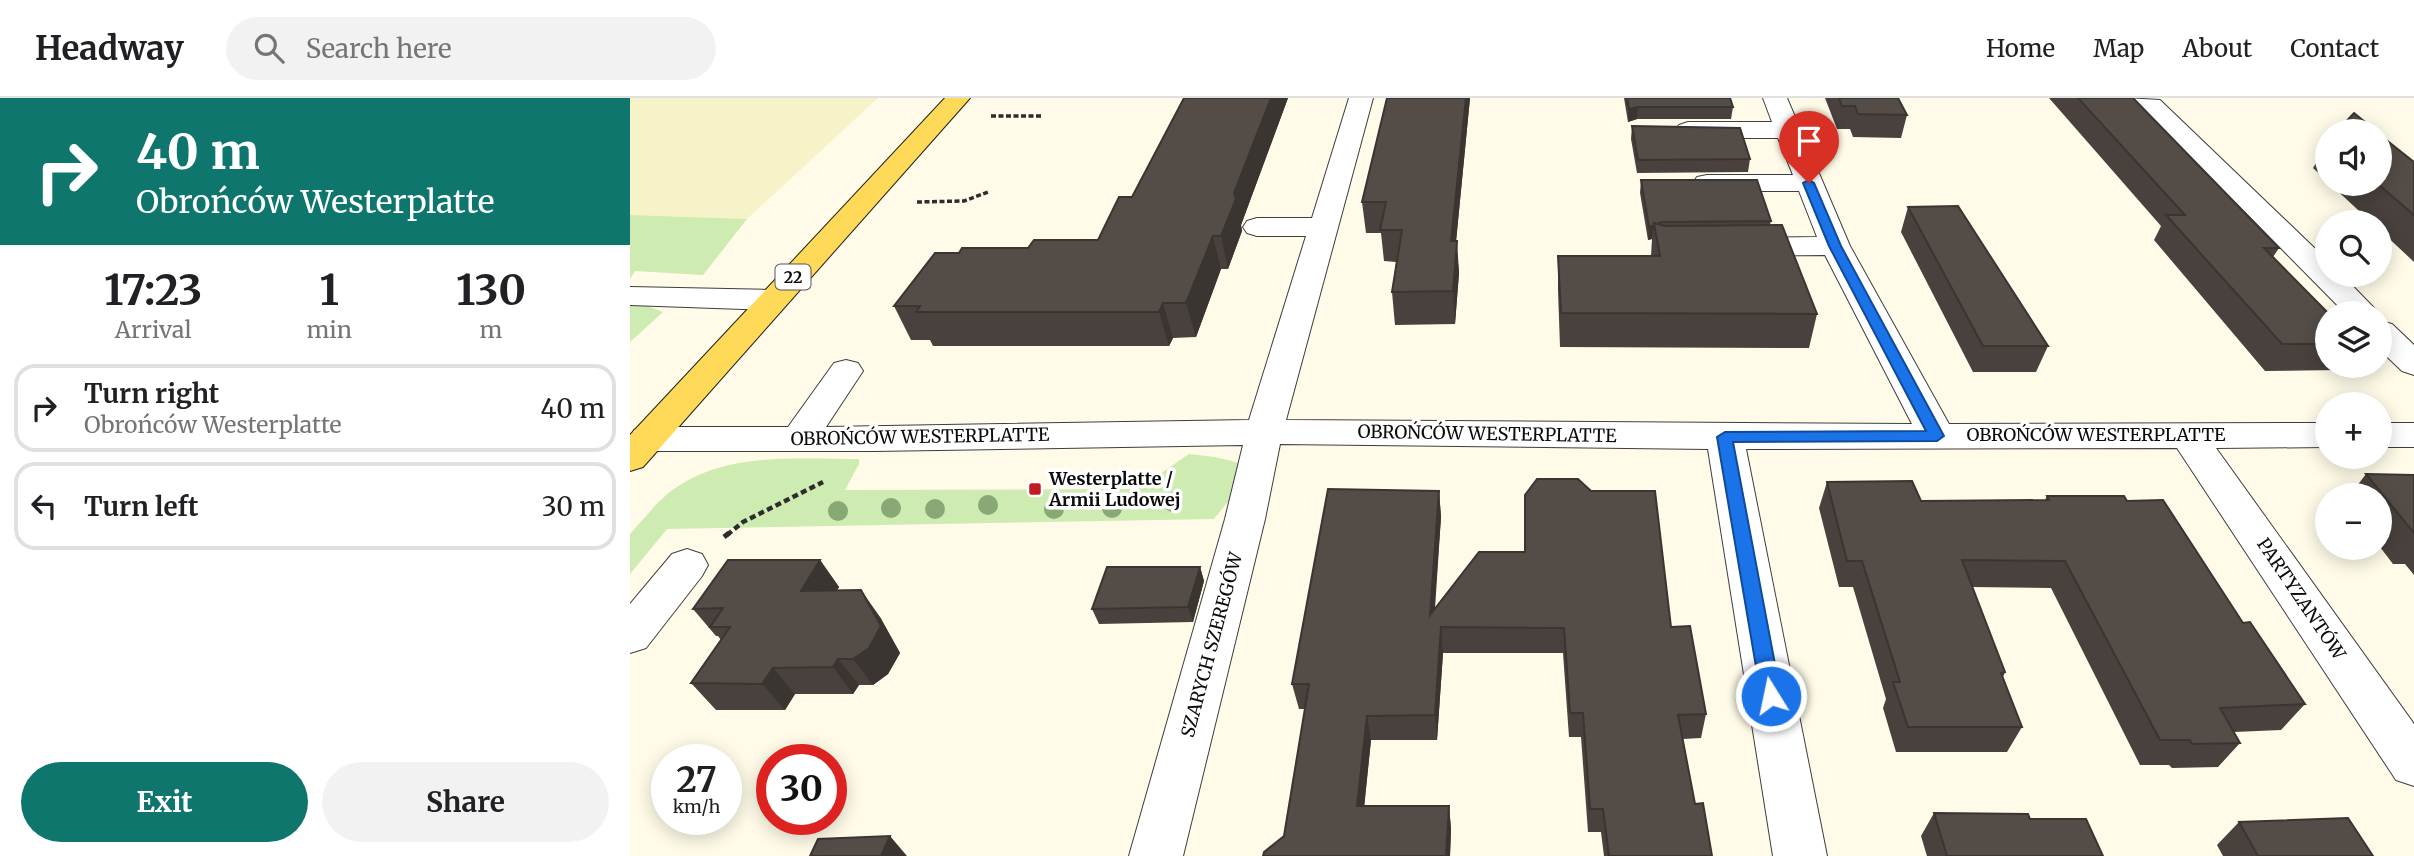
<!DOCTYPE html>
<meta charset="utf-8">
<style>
body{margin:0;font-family:Merriweather,serif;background:#f2f2f2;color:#202124;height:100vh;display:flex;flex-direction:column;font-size:26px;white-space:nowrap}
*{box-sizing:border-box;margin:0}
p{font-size:23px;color:#757577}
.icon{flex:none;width:38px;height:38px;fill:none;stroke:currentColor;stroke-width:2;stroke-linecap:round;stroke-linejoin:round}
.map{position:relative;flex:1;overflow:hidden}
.details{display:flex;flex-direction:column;background:#fff;width:630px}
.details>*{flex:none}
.banner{background:#0f766e;color:#fff;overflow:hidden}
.buttons{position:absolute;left:1685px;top:21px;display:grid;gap:14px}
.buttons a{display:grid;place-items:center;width:77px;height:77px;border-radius:50%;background:#fff;box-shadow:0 4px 18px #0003;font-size:35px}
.speed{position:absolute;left:21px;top:646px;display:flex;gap:14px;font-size:35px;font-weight:700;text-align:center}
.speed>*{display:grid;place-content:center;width:91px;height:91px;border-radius:50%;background:#fff;box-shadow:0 4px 18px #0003;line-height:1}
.speed small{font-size:18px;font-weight:400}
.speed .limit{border:10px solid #d22;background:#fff;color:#111}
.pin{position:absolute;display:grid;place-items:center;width:60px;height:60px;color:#fff;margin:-72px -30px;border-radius:50% 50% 50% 0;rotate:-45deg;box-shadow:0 0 7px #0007}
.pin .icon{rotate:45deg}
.me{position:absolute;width:77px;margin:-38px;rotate:350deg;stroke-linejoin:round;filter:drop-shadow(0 0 5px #0008)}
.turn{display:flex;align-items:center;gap:24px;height:147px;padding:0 21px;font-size:32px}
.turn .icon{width:91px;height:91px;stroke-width:2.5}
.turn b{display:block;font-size:49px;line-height:60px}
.eta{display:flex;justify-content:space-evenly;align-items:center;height:119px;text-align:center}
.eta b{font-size:42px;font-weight:700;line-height:49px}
.cta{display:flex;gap:14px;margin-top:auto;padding:14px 21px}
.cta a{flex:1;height:80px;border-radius:42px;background:#0f766e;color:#fff;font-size:28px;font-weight:700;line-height:80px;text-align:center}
.cta a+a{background:#f2f2f2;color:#202124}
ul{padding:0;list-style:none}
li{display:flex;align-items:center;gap:21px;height:88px;margin:0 14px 10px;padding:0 7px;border:4px solid #e0e0e0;border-radius:21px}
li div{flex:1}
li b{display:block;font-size:26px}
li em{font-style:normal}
header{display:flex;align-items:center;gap:42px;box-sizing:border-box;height:98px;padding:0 35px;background:#fff;border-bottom:2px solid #e0e0e0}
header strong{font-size:33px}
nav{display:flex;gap:38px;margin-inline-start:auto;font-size:24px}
.search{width:490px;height:63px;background:#f2f2f2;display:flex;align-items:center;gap:18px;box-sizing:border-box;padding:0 24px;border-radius:38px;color:#757577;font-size:26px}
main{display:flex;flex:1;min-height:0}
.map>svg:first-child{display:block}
</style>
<header>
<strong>Headway</strong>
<div class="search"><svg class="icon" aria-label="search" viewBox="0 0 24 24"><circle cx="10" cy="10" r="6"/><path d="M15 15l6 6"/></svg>Search here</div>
<nav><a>Home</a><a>Map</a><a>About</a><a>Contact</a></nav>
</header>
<main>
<section class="details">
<div class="banner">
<div class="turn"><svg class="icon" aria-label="right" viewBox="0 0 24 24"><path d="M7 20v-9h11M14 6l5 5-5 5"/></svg><div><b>40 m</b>Obrońców Westerplatte</div></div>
</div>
<div class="eta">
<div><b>17:23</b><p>Arrival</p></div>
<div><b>1</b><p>min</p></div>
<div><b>130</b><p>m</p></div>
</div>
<ul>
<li><svg class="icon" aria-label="right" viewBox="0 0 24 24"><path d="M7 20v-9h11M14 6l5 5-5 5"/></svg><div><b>Turn right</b><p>Obrońców Westerplatte</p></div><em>40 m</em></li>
<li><svg class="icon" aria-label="left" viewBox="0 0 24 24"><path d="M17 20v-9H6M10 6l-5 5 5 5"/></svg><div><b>Turn left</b></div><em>30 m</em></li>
</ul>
<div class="cta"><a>Exit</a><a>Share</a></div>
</section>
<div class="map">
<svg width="1784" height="758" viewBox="0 0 1784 758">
<rect width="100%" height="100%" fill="#fffbe8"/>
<path fill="#f6f3c8" d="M 0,0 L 248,0 L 117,121 L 0,117 Z"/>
<path fill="#ceebb1" d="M 0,117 L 117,121 L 73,177 L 5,173 L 0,181 Z
M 0,201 L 33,214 L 0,244 Z
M 559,356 L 585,359 L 626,369 L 584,421 L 37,431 L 0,476 L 0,436 C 15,420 31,398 50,387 C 103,354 169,361 229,361 L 229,366 L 215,392 L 508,391 Z"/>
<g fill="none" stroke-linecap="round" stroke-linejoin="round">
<g stroke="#3e3e3e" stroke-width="2">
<path id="minor" d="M 719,0 L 743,0 L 656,322 L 1282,326 L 1195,157 L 1110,158 L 1100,155 L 1095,149 L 1100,143 L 1110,140 L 1187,139 L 1169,93 L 1077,93 L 1067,91 L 1063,85 L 1067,79 L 1077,77 L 1163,77 L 1148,40 L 1058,40 L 1049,37 L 1045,32 L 1049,27 L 1058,24 L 1142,24 L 1133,0 L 1157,0 L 1220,148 L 1319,326 L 1698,325 L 1698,349 L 1586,350 L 1784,626 L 1784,688 L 1766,682 L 1547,350 L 1116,351 L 1197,758 L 1143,758 L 1078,351 L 650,346 L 635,421 L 553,758 L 499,758 L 595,421 L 613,347 L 244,353 L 17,353 L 4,350 L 0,343 L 4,332 L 17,329 L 158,329 L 204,265 L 216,262 L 228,265 L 233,273 L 196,329 L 619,322 L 676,138 L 627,138 L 617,135 L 613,129 L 617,123 L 627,120 L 682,120 Z
M 1495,0 L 1530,2 L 1698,163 L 1698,177 L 1712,177 L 1749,215 L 1715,215 L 1539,37 Z
M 0,189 L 143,192 L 154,195 L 159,202 L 154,209 L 143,212 L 0,207 Z
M 1750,223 L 1762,226 L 1784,247 L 1784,277 L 1772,273 L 1750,252 Z
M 1750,325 L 1784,325 L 1784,349 L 1750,349 Z
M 57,451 L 72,456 L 78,467 L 72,478 L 16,550 L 0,555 L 0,506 L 42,456 Z"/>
</g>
<g stroke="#1c1c1c" stroke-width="2">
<path id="major" d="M 315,0 L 340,0 L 13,369 L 0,373 L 0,337 Z"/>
</g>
<path stroke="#2d2d2d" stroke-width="3.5" stroke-dasharray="5 2.5" stroke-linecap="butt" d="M 361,18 L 413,18
M 287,104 L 334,103 L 358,94"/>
<path stroke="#2d2d2d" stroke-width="4.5" stroke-dasharray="6 3.5" stroke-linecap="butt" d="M 97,437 L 113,424 L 193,384"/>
<path stroke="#2d2d2d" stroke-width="5" stroke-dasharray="9 4.5" stroke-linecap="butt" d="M 94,439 L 99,435"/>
<use href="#minor" fill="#fff" fill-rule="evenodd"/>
<use href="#major" fill="#ffda58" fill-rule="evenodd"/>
</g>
<g fill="#88a876">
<circle cx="543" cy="404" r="10"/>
<circle cx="358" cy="407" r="10"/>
<circle cx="261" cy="410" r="10"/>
<circle cx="482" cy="410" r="10"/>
<circle cx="305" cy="411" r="10"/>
<circle cx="424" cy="411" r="10"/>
<circle cx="208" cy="413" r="10"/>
</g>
<path fill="#48413d" d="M 554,0 L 658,0 L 611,127 L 612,133 L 598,171 L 591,171 L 566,239 L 543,240 L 539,248 L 303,248 L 300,242 L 281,242 L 264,208 L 329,155 L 398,150 L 468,142 L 502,99 Z
M 757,0 L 840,0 L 826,143 L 829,175 L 825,226 L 765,227 L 762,194 L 766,164 L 754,163 L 751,135 L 736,135 L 732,104 Z
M 994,0 L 1100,0 L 1103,9 L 1101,21 L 1007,21 L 998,24 Z
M 1195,0 L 1268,0 L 1277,17 L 1271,40 L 1223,39 L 1220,31 L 1207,31 Z
M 1419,0 L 1503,0 L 1649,150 L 1643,159 L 1698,215 L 1698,268 L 1713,268 L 1709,272 L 1635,273 L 1524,142 L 1531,128 Z
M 1002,28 L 1120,61 L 1118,74 L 1007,75 L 1001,41 Z
M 1698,45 L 1698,84 L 1683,70 Z
M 1784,64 L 1784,164 L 1750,132 L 1750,124 L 1741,124 L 1700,86 L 1750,86 Z
M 1011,82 L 1141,123 L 1140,127 L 1187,216 L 1179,250 L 930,249 L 928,192 L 928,158 L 1021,158 L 1022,141 L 1018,142 L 1010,95 Z
M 1278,109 L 1418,248 L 1406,274 L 1343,274 L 1271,134 Z
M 1736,376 L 1784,377 L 1784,477 L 1775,466 L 1763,466 L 1750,449 L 1750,397 L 1720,397 Z
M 1197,384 L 1291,403 L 1415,402 L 1417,398 L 1497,403 L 1613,525 L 1675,606 L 1651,632 L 1604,634 L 1610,645 L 1588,669 L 1542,670 L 1539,667 L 1510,667 L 1421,490 L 1342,489 L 1375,574 L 1373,579 L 1392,629 L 1377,654 L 1266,654 L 1253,610 L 1256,601 L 1223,489 L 1209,489 L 1189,410 Z
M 809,393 L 811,419 L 805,511 L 1041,529 L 1076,616 L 1071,640 L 1053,641 L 1065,706 L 1082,758 L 974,758 L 971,734 L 958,734 L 951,639 L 939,639 L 933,555 L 813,555 L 807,642 L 741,642 L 734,708 L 819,708 L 821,731 L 820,758 L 633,758 L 654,738 L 675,611 L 669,611 L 662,586 Z
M 190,462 L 209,489 L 207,492 L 250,519 L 270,555 L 258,576 L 243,587 L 229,587 L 223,596 L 165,596 L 155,612 L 86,612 L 61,585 L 91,542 L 88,538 L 86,538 L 63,511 Z
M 570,469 L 574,483 L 563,524 L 469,526 L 462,511 Z
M 1304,715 L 1400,721 L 1473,758 L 1297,758 L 1291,738 Z
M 1609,724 L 1743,758 L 1593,758 L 1587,747 Z"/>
<path fill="#3b3532" d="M 641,0 L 658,0 L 611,127 L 612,133 L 598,171 L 591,138 L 604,95 Z
M 836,0 L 840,0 L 823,175 L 821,143 Z
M 1008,9 L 1007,21 L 998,24 L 999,11 Z
M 1024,127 L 1022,141 L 1018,142 L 1019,129 Z
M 583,138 L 591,171 L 566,239 L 556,205 Z
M 827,143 L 829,175 L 825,226 L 823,193 Z
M 533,205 L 543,240 L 539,248 L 529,214 Z
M 809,393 L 811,419 L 802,542 L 800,517 Z
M 190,462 L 209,489 L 191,520 L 171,493 Z
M 570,469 L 574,483 L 563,524 L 558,509 Z
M 231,492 L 250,519 L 270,555 L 258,576 L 243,587 L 223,561 Z
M 811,529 L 813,555 L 807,642 L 805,617 Z
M 208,561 L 229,587 L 223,596 L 203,569 Z
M 143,570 L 165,596 L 155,612 L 132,586 Z
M 737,618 L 741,642 L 732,731 L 727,708 Z
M 819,708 L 821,731 L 820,758 L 816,758 Z
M 260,738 L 277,758 L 251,758 Z"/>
<path fill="#544c47" stroke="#3b3532" stroke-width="2" d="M 554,0 L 641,0 L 604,95 L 606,101 L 591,138 L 583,138 L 556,205 L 533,205 L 529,214 L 286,214 L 290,208 L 264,208 L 305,155 L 329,155 L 332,150 L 398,150 L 404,142 L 468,142 L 489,99 L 502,99 Z
M 757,0 L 836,0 L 821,143 L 827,143 L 823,193 L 762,194 L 772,132 L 750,132 L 756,104 L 732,104 Z
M 997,0 L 1100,0 L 1103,9 L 1008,9 L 999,11 Z
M 1209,0 L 1268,0 L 1277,17 L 1228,16 L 1225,8 L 1212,8 Z
M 1448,0 L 1503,0 L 1649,150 L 1634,150 L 1698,215 L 1698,246 L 1652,246 L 1536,117 L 1555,117 Z
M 1724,15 L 1746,33 L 1707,33 Z
M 1002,28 L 1110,30 L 1120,61 L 1008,62 Z
M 1750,37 L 1784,64 L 1784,117 L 1748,86 L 1750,86 Z
M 1011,82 L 1127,82 L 1141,123 L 1032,124 L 1027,126 L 1024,125 L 1024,127 L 1019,129 Z
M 1328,108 L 1418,248 L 1353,248 L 1278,109 Z
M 1024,125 L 1035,128 L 1152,127 L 1187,216 L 931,215 L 928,158 L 1030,158 Z
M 1736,376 L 1784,377 L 1784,435 Z
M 907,381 L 948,381 L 961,393 L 1025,393 L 1041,529 L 1060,528 L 1076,616 L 1048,617 L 1065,706 L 1073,705 L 1082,758 L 979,758 L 973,711 L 960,711 L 953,615 L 940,615 L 934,530 L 811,529 L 805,617 L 737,618 L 727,708 L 819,708 L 816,758 L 633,758 L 634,754 L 654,738 L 679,586 L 662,586 L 698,391 L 809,393 L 800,517 L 849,454 L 895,454 L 895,397 Z
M 1282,383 L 1291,403 L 1419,402 L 1417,398 L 1494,398 L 1497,403 L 1533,402 L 1613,525 L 1620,524 L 1675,606 L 1590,610 L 1610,645 L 1562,646 L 1560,642 L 1530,642 L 1435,463 L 1332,462 L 1375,574 L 1371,575 L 1392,629 L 1278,629 L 1263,584 L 1270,584 L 1232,463 L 1217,463 L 1197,384 Z
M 98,462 L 190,462 L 171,493 L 231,492 L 251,528 L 239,550 L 223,561 L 208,561 L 203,569 L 143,570 L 132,586 L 61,585 L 100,529 L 80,529 L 93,510 L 63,511 Z
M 477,469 L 570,469 L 558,509 L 462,511 Z
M 1304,715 L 1398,716 L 1400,721 L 1456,721 L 1473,758 L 1317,758 Z
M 1718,720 L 1743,758 L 1628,758 L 1609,724 Z
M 260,738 L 251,758 L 180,758 L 188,741 Z"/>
<path fill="#1a73e8" stroke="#114b97" stroke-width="2" d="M 1179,82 L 1184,85 L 1211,148 L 1314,338 L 1307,343 L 1103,344 L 1151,598 L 1148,604 L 1141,606 L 1134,604 L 1131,598 L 1087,339 L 1095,334 L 1296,333 L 1199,148 L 1173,85 Z"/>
<rect fill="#c11d21" stroke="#fff" stroke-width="2.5" x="398" y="384" width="14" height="14" rx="3.5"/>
<g text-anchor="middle" stroke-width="7" stroke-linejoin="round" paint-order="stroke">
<rect fill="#fff" stroke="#545454" stroke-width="2" x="145.5" y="166.5" width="35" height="25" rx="5"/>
<g font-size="16" font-weight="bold" fill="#0b0b0b">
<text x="163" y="185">22</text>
</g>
<g font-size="18" fill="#0b0b0b" stroke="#fff">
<text transform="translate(857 336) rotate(1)" y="6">OBROŃCÓW WESTERPLATTE</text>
<text x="1466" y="343">OBROŃCÓW WESTERPLATTE</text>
<text transform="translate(290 339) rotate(-1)" y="6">OBROŃCÓW WESTERPLATTE</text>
<text transform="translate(1671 501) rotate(56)" y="6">PARTYZANTÓW</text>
<text transform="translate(582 547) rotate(-75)" y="6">SZARYCH SZEREGÓW</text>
</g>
<g font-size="18" font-weight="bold" fill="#0b0b0b" stroke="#fff" text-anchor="start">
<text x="419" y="387">Westerplatte /<tspan x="419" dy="21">Armii Ludowej</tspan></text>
</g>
</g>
</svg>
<div class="buttons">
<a><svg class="icon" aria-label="sound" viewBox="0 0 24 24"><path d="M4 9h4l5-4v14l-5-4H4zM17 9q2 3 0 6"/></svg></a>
<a><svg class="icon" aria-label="search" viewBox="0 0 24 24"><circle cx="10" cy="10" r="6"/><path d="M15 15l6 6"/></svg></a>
<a><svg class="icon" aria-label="layers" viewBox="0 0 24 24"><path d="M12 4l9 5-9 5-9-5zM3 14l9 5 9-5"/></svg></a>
<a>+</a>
<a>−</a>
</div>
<div class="speed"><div>27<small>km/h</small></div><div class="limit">30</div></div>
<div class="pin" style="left:1179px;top:85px;background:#d93025"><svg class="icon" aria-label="arrive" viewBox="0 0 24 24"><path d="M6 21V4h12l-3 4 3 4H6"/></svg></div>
<svg class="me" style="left:1141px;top:598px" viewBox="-20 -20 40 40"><circle r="17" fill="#1a73e8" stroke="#fff" stroke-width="3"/><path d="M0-11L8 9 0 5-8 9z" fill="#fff"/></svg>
</div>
</main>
